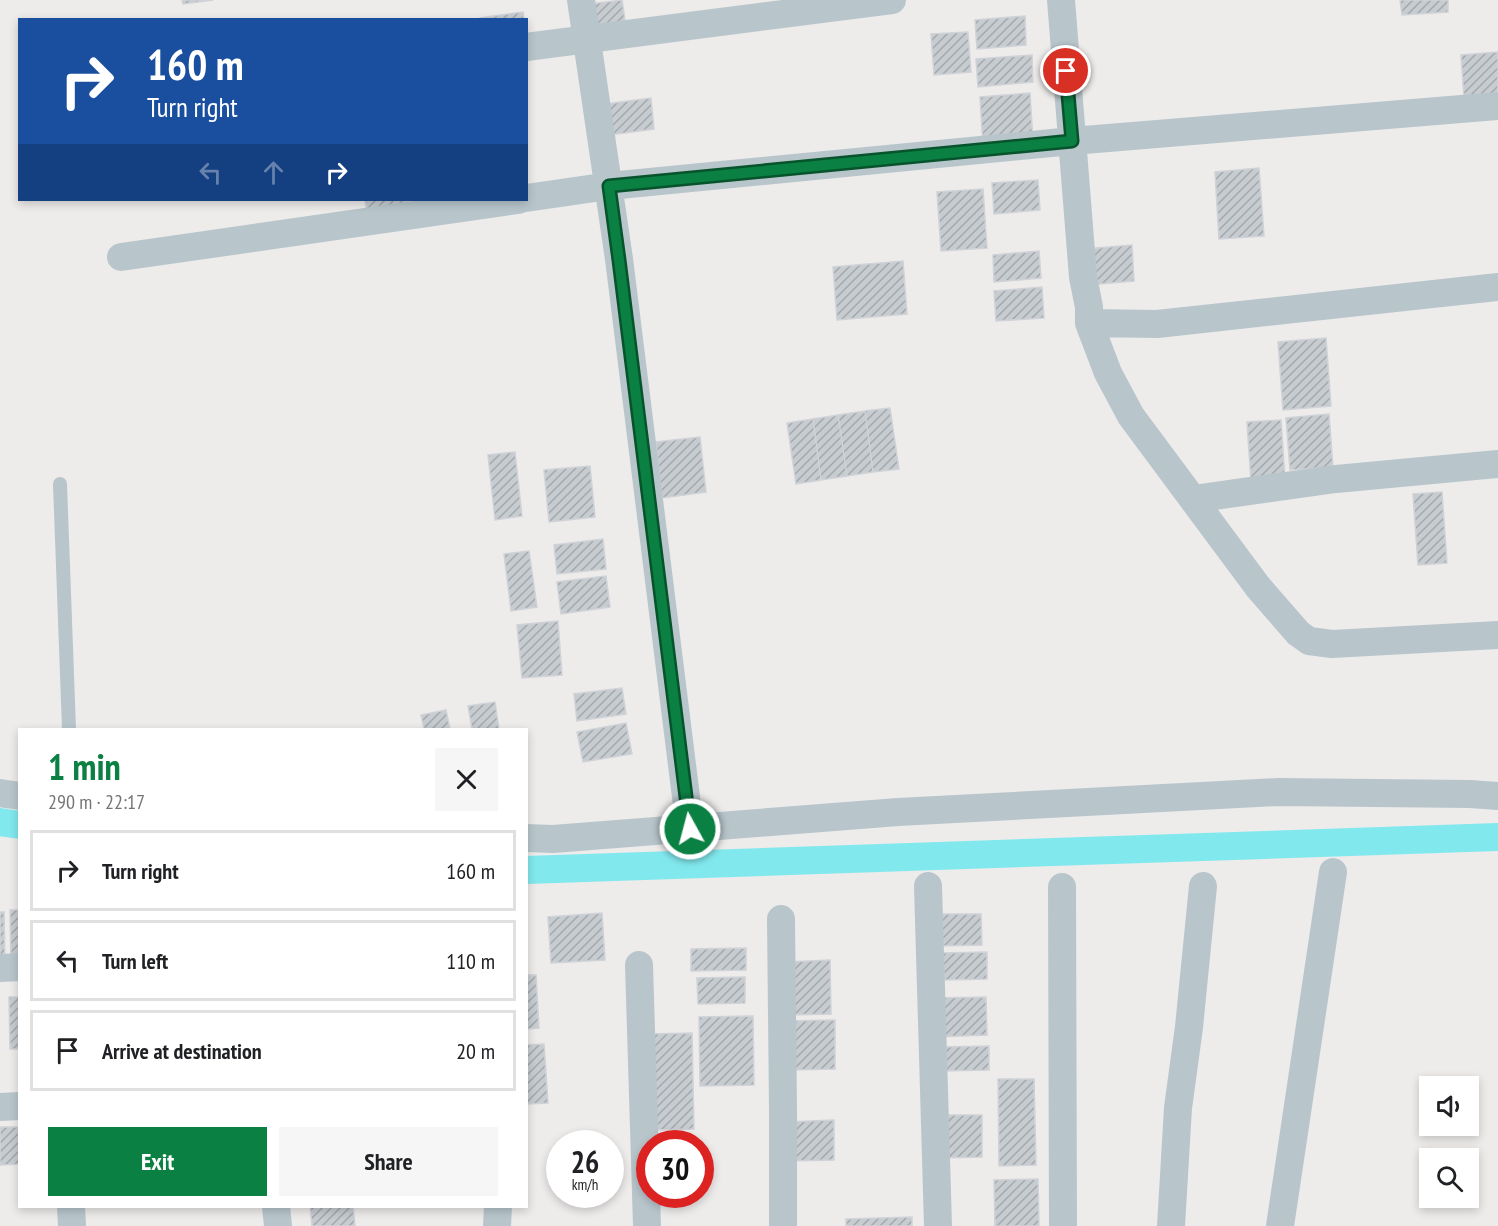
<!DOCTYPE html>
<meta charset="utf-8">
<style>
body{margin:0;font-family:"PT Sans Narrow",sans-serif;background:#f6f6f6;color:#202124;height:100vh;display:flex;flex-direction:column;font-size:22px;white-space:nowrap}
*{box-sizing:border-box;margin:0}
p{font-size:20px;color:#757577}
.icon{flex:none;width:33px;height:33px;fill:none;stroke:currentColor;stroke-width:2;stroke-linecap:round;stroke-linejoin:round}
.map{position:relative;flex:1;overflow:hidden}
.panel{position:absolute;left:18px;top:728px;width:510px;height:480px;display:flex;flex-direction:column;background:#fff;border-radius:0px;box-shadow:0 3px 9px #0003}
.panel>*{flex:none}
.guide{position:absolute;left:18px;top:18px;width:510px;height:183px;border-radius:0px;box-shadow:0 3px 9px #0003;background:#1a4fa0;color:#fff;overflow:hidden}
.fabs{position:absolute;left:1419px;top:1076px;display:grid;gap:12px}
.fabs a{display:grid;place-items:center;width:60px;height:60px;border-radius:0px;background:#fff;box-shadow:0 3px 9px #0003;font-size:30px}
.speed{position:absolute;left:546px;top:1130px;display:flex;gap:12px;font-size:30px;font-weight:700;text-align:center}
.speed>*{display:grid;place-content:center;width:78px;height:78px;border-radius:50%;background:#fff;box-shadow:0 3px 9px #0003;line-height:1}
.speed small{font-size:15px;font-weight:400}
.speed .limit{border:9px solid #d22;background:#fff;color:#111}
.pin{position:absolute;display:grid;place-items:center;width:51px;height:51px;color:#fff;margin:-26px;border:3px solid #fff;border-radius:50%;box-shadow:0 2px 6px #0007}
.me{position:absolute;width:66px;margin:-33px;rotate:353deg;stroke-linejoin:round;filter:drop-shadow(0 0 4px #0008)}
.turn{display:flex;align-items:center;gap:21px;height:126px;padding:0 30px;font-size:27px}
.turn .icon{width:78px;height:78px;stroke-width:2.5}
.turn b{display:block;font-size:42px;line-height:51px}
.lanes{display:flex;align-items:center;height:57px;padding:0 30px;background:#0003;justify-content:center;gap:30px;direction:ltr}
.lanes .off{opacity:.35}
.round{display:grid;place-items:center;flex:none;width:63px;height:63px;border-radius:0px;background:#f6f6f6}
.overview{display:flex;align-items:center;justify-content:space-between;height:102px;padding:0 30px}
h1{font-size:36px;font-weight:800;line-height:45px;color:#0b8043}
.action{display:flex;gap:12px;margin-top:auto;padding:12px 30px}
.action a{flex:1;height:69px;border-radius:0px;background:#0b8043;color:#fff;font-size:24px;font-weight:800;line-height:69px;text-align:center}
.action a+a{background:#f6f6f6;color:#202124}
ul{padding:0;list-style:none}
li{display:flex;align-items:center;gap:18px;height:81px;margin:0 12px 9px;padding:0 18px;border:3px solid #e0e0e0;border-radius:0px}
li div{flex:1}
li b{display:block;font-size:22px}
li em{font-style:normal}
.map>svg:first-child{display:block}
</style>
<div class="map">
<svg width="1498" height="1226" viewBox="0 0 1498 1226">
<defs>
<pattern id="building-hatch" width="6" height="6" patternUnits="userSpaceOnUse" patternTransform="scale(1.5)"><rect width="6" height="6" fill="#c7ccd0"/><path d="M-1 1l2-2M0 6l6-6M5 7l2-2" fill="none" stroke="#a3a8ac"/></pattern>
</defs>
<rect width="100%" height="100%" fill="#eeebeb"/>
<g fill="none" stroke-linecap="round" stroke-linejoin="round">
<path stroke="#81e9ee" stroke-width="28" d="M 0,822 L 20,825
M 526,870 L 1498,837"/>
</g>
<path fill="url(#building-hatch)" stroke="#cfd2d7" stroke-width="1.5" d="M 182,0 L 213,0 L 183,4 Z
M 622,0 L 626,27 L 593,31 L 590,4 Z
M 1400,0 L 1448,0 L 1448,12 L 1402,15 Z
M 523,12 L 524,20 L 480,20 L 480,18 Z
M 1025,16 L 1026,45 L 977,49 L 975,20 Z
M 968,32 L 971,72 L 934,75 L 931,34 Z
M 1498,52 L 1498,96 L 1464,99 L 1461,55 Z
M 1032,55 L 1033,82 L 978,87 L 976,59 Z
M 1030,93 L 1033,142 L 983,146 L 980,97 Z
M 651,98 L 654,129 L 610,135 L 606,104 Z
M 1259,168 L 1264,236 L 1219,239 L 1215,172 Z
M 1038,180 L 1040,210 L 994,214 L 992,183 Z
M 983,189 L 987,248 L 941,251 L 937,192 Z
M 365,200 L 408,200 L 409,207 L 367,213 Z
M 1132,245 L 1134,281 L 1088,285 L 1085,249 Z
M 1039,251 L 1041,278 L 994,282 L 993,255 Z
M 903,261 L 907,314 L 837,320 L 833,267 Z
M 1042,287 L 1044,318 L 996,321 L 994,291 Z
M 1326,338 L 1331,406 L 1283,410 L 1278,342 Z
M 890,408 L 899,469 L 873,472 L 865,411 Z
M 865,411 L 873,472 L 847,476 L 838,415 Z
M 1329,414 L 1333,467 L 1290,470 L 1286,418 Z
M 838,415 L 847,476 L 821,480 L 813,419 Z
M 813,419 L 821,480 L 796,484 L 787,423 Z
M 1281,420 L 1285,479 L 1251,482 L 1247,422 Z
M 700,437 L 706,492 L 662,498 L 656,442 Z
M 515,452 L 522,516 L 495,520 L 488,455 Z
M 590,466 L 595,517 L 549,522 L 544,470 Z
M 1442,492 L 1447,563 L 1418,565 L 1413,494 Z
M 603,539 L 606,569 L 557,574 L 554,545 Z
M 529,551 L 537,607 L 511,611 L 504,554 Z
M 606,576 L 610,607 L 561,614 L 557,582 Z
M 558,621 L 562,675 L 522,678 L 517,625 Z
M 622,688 L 626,714 L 577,721 L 574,694 Z
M 495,702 L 499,729 L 472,729 L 468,706 Z
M 446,710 L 450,729 L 424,729 L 421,715 Z
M 626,723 L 632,754 L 583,762 L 577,732 Z
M 10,910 L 20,910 L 20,961 L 11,961 Z
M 0,912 L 4,912 L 5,964 L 0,964 Z
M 602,913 L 605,960 L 551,963 L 548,917 Z
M 937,914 L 981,914 L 982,945 L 938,946 Z
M 746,948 L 746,970 L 691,971 L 691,949 Z
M 987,952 L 987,979 L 944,980 L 943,953 Z
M 830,960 L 831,1014 L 787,1015 L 786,962 Z
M 526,975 L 536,975 L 539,1028 L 526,1029 Z
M 745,977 L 745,1003 L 698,1004 L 697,978 Z
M 9,997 L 20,997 L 20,1049 L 10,1049 Z
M 986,997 L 987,1035 L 935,1037 L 935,998 Z
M 753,1016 L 754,1085 L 700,1086 L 699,1017 Z
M 835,1020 L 835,1069 L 790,1070 L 789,1021 Z
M 692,1033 L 694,1129 L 650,1130 L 648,1034 Z
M 544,1044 L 548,1103 L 526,1104 L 526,1045 Z
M 989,1046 L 989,1070 L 939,1071 L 939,1047 Z
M 998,1079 L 1034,1079 L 1036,1165 L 999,1166 Z
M 939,1115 L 982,1115 L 982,1157 L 940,1158 Z
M 834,1120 L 834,1160 L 787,1161 L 787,1122 Z
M 0,1127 L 20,1127 L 20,1164 L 0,1165 Z
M 1038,1179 L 1039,1226 L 995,1226 L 994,1180 Z
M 310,1206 L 353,1206 L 355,1226 L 312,1226 Z
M 912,1217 L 912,1226 L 846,1226 L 846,1219 Z"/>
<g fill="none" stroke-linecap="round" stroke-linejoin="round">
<path stroke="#b8c6cc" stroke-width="14" d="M 60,484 L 69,729"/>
<path stroke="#b8c6cc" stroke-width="28" d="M 581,0 L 619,259 L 690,829
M 1061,0 L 1083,277 L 1089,307 L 1089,323 L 1108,373 L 1131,416 L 1258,587 L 1298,633 L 1309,641 L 1332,644 L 1498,635
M 526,47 L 892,0
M 526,198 L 609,186 L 1072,141 L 1498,106
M 121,257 L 518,200
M 1089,323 L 1157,324 L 1498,287
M 1193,499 L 1336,479 L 1498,464
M 0,793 L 20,796
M 526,838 L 553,839 L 898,812 L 1278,792 L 1470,794 L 1498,796
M 928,886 L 938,1226
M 1062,887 L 1063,1226
M 781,919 L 783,1110 L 783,1226
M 639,965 L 647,1226
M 0,968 L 20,967
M 0,1107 L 20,1106
M 71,1206 L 72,1226
M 276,1206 L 278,1226
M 497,1226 L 498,1206
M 1171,1226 L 1178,1108 L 1189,1027 L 1203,886
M 1280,1226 L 1333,872"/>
</g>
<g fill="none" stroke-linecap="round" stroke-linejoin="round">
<g stroke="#07532c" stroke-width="15">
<path id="route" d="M 690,829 L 619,260 L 609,186 L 1072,141 L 1066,71"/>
</g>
<use href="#route" stroke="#0b8043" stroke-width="10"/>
</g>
</svg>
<div class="fabs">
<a><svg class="icon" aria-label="sound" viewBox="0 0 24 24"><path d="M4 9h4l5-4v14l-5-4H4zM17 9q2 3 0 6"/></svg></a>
<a><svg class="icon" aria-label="search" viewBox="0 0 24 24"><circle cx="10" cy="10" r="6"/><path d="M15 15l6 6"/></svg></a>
</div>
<div class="speed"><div>26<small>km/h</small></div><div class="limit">30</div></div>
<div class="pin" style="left:1066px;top:71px;background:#d93025"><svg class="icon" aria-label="arrive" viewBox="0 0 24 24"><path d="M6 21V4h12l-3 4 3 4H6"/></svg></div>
<svg class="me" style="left:690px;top:829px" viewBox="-20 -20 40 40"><circle r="17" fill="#0b8043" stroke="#fff" stroke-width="3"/><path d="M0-11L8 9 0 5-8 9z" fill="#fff"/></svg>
<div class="guide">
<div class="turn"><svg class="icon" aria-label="right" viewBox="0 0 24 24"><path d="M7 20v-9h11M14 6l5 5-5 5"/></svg><div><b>160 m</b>Turn right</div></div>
<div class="lanes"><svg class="icon off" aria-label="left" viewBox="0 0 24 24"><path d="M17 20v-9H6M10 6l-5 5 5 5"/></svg><svg class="icon off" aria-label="ahead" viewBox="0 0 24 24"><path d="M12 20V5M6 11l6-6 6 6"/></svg><svg class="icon" aria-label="right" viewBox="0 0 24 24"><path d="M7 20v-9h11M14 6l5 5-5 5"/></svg></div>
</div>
<section class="panel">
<div class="overview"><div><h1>1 min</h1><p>290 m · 22:17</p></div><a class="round"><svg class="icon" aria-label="close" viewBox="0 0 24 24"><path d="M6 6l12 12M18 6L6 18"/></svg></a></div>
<ul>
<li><svg class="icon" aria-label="right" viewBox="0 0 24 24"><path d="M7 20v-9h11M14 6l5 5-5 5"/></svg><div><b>Turn right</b></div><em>160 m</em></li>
<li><svg class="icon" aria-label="left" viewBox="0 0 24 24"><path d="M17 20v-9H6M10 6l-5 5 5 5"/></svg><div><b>Turn left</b></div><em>110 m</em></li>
<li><svg class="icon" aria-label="arrive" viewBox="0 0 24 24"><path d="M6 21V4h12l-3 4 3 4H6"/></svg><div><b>Arrive at destination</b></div><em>20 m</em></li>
</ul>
<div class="action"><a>Exit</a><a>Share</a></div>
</section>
</div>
